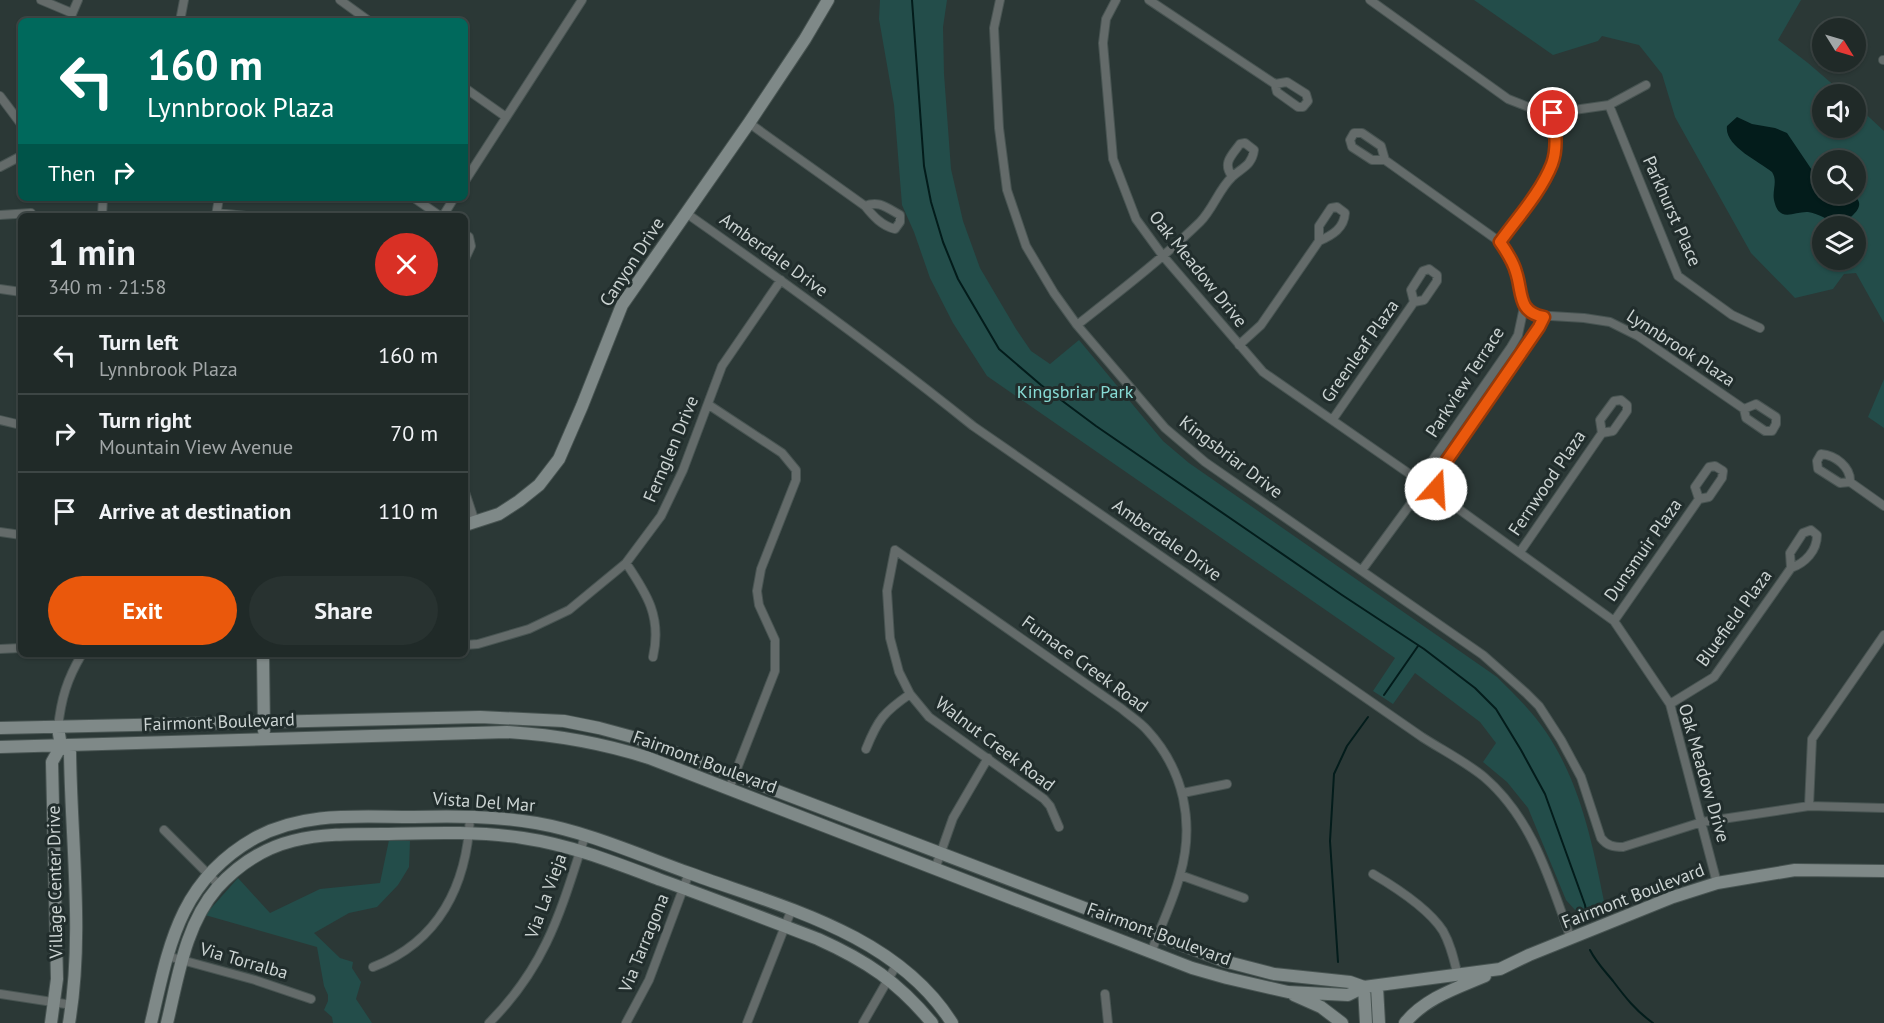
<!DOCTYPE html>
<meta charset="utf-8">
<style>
body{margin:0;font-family:"PT Sans",sans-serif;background:#283230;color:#f1f3f6;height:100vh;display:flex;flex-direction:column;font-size:22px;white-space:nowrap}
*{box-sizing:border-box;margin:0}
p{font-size:20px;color:#a2a7a8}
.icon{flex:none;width:33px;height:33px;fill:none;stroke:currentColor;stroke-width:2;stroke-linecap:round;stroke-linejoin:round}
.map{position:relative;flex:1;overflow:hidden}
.drawer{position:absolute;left:18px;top:213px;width:450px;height:444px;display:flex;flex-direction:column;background:#202a28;border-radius:9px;box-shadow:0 2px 4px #0004,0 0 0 2px #3d4645}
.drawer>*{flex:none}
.banner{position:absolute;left:18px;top:18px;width:450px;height:183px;border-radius:9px;box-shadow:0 2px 4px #0004,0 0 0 2px #3d4645;background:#00695c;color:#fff;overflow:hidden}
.needle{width:39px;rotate:127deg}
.controls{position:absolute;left:1812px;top:18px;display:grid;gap:12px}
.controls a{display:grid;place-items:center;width:54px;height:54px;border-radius:50%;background:#202a28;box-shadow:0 2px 4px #0004,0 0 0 2px #3d4645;font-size:30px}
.pin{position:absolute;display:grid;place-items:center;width:51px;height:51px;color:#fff;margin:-26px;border:3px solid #fff;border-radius:50%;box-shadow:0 2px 6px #0007}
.me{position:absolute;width:66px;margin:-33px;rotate:19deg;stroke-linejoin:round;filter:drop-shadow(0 0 4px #0008)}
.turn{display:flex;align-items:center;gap:21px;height:126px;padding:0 30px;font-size:27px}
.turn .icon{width:78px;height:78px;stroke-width:2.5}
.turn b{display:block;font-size:42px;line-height:51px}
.then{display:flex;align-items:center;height:57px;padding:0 30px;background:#0003;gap:12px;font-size:22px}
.round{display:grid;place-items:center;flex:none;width:63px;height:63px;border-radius:32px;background:#283230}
.headline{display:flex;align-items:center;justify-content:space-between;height:102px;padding:0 30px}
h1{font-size:36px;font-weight:700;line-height:45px}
.button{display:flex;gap:12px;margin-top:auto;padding:12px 30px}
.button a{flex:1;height:69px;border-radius:36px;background:#ea580c;color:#fff;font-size:24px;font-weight:700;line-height:69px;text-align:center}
.button a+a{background:#283230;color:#f1f3f6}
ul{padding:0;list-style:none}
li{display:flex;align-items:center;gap:18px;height:78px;padding:0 30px;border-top:2px solid #3d4645}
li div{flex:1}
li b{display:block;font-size:22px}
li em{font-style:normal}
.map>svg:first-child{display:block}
</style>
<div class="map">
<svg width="1884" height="1023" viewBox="0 0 1884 1023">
<rect width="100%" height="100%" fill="#2b3836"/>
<path fill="#234d4a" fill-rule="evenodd" d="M 880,0 L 947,0 L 943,27 L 944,74 L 951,169 L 963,221 L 980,268 L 1016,329 L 1031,351 L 1050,364 L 1079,340 L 1163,441 L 1189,463 L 1497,677 C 1515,695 1533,712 1546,732 C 1581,784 1593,846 1605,906 L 1583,914 L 1575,910 L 1566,900 L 1528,808 L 1507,782 L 1483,762 L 1496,743 L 1480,722 L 1415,673 L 1393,704 L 1373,691 L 1395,658 L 987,376 L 953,323 L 930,278 L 914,232 L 902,205 L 894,105 L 879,19 Z
M 1474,0 L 1801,0 L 1778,40 L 1808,63 L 1844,94 L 1822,94 L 1822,128 L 1856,128 L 1856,105 L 1884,131 L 1884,323 L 1856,273 L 1844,274 L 1833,289 L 1795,298 L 1751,253 L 1675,117 L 1662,74 L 1639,45 L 1602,36 L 1598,41 L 1553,55 ZM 1822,160 L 1856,160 L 1856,194 L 1822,194 ZM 1822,226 L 1856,226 L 1856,260 L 1822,260 Z
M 1884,379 L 1884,428 L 1868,417 Z
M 389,840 L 410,841 L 409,867 L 398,885 L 377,907 L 349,913 L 314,933 L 340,958 L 353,962 L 352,968 L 361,982 L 356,999 L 372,1023 L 333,1023 L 332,1017 L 324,1010 L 328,1001 L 328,995 L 324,986 L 317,947 L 205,915 L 238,878 L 270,913 L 320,889 L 380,883 Z"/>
<path fill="#031c1b" d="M 1737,117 L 1752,124 L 1775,128 L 1787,133 L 1814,173 L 1822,182 L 1822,194 C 1830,194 1840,192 1848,194 C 1872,201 1852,219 1839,224 C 1829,221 1818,213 1808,212 C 1794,211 1779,224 1774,200 C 1772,190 1778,181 1772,172 C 1759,161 1724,146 1727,126 Z"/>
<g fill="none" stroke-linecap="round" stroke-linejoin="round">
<path stroke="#031c1b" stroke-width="2" d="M 912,0 L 924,166 L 931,202 L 943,242 L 958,279 L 999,349 L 1041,385 L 1096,426 L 1342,595 L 1424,649 L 1475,688 L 1496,709 L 1521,750 L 1545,794 L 1585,905 L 1587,916
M 1384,695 L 1418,646
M 1590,950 C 1596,962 1604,970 1613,981 C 1625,997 1636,1011 1653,1023
M 1338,962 L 1330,841 L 1334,774 L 1347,746 L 1368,717"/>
<g stroke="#485452" stroke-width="10">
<path id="street" d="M 41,0 L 72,13
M 340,0 L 369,21
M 1000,0 L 994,28 L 999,128 L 1007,190 L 1026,246 L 1054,293 L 1077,325 L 1165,428 L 1205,462 L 1483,655 L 1526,693 L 1539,706 L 1561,740 L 1581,777 L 1601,838 C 1607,846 1614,847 1623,847 L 1702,822 L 1809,806 L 1884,808
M 1116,0 L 1106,19 L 1103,43 L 1113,159 L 1136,219 L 1163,256 L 1263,372 L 1414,477
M 1149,0 L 1275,84 L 1287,82 L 1306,94 L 1308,101 L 1303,107 L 1298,107 L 1277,92 L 1275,84
M 1370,0 L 1508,99 L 1531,108 L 1553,113 L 1609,105 L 1646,85
M 69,21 L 78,0
M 180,21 L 184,0
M 1883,60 L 1884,60
M 465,88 L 506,117
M 0,96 L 21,124
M 1609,105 L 1678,276 L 1732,315 L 1760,328
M 749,123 L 865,206 C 873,216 882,226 895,229 L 900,222 L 900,215 C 887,208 879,200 865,206
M 1385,160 L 1372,160 L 1352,147 L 1350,140 L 1354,133 L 1362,133 L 1381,146 L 1385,160 L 1500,242 L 1512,260 L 1524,307 L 1534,315 L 1584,318 L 1610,322 L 1638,336 L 1744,409 L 1746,418 L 1765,431 L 1772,431 L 1776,424 L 1776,417 L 1756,404 L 1744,409
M 0,167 L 21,156
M 465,181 L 582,0
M 414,198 L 440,216
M 216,213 L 246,216
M 686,213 C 783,281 880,351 973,426 L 1422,737 C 1442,750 1466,762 1484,777 C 1533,819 1550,881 1571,939
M 0,215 L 31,213
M 102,216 L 103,198
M 216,216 L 219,198
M 443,216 L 454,198
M 465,234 L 469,237 L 471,246 L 465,259
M 1500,242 C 1517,218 1542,191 1552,164 C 1558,148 1555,130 1553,113
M 0,289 L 21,292
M 1077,325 C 1119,292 1162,259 1200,222 C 1213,209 1219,189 1232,177 C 1241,168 1252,166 1254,150 L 1245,143 L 1240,144 C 1232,155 1222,163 1232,176
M 1239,345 L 1261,325 L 1319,241 C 1333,235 1344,228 1345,213 L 1337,207 L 1331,208 L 1319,226 L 1319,241
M 709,405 L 782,453 L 796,470 L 796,480 L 761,569 L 757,591 L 759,605 L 775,640 L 775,671 L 729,789
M 1333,419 L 1414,302 L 1424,300 L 1437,281 L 1437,275 L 1429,269 L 1423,271 L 1411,290 L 1414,302
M 0,420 L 21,425
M 1425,471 L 1511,347 L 1518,335 L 1524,307
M1411 484a13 13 0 1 1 26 0a13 13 0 1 1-26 0Z
M 1435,479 L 1539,328 L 1544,317
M 1850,482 C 1851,467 1835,455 1821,454 L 1817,461 L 1818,469 L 1840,483 L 1850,482 L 1884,506
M 465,492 L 475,522
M 1435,492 L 1614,621 L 1670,704 L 1717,883
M 0,532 L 21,535
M 1520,552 L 1602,433 L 1613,431 L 1627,411 L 1627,405 L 1621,400 L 1614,401 L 1600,420 L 1602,433
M 626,563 C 647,594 662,617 653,657
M 1362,570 L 1417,495
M 1614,621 L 1699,499 L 1709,497 L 1722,478 L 1723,471 L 1715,466 L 1709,467 L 1695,487 L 1699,499
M 465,645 L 478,644 L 529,629 L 569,610 L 626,563 L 661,516 L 683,470 L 722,366 L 781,280
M 0,649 L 21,648
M 1670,704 L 1714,677 L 1791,568 C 1805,563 1817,551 1817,535 L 1811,530 L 1803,533 L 1790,553 L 1791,568
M 58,728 C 61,699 67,679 82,654
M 866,749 C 878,719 884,712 910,694
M 1183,793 L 1227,784
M 1809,806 L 1812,739 L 1884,635
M 1059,827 L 1050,806 L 1044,799 L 929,717 L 910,694 L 899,672 L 890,638 L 887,591 L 895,550 L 1122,709 C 1130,716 1140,722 1147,730 C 1184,770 1195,823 1180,875 C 1173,902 1160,927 1151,953
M 164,830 L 220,886
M 935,869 L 953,818 L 988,758
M 1373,874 C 1395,887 1429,909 1443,931 C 1451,945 1454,960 1458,976
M 1180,875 L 1244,898
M 167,956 L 255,980 L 311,999
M 373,967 C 439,942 467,885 470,817
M 0,994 L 72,1005
M 1105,994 L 1108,1023
M 489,1023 C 547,965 561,910 585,836
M 626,1023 L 649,980 L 689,873
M 747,1023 L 791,911
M 863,1023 L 897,964"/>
</g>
<g stroke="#485452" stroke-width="14">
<path id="secondary" d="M 465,525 L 499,514 L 519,501 L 539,485 L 559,459 L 582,406 L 622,305 L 749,123 L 805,39 L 828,0
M 263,654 L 264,731
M 0,728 L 480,717 L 564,721 L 599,728 L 636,738 L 735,775 L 1224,961 L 1274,974 L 1350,982 L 1364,987 L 1500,969 L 1529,955 L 1673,897 L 1717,883 L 1795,870 L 1884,871
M 61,746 L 70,752 C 71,841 84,935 69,1023
M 0,747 L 507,732 C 557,735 602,743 649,758 L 1192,968 L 1227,978 L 1288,992 L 1348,995 L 1364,987
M 1364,987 L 1366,1023
M 1377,987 L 1379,1023
M 1294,995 L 1321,1007 L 1342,1023
M 51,1023 L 57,979 L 52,762 L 61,746 L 58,728
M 151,1023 C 169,946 179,881 255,838 C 304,811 360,817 413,817 C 454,816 495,816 536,823 C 588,832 639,855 689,873 C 782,907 896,934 952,1023
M 167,1023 C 178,978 185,925 217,888 C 266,834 316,834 383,834 C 429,833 477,831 523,838 C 571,845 616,863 661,880 C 714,899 766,919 818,939 C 867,961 898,982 932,1023
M 1405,1023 C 1425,998 1457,988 1485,976"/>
</g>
<use href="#street" stroke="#646b6a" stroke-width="8"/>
<use href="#secondary" stroke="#7f8988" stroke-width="12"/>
</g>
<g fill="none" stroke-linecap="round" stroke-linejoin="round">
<g stroke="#983908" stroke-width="15">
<path id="route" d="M 1436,489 L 1436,478 L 1441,469 L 1539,327 L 1544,317 C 1517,312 1523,293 1516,272 C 1513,261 1507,252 1500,242 C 1518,217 1541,192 1552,164 C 1558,148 1555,130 1553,113"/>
</g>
<use href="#route" stroke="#ea580c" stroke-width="10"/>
</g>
<g text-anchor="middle" stroke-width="6" stroke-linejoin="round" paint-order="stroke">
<g font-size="18" fill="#cbd3d2" stroke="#212d2c">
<text transform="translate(1672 211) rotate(66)" y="6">Parkhurst Place</text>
<text transform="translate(774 255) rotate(36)" y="6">Amberdale Drive</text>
<text transform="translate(632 262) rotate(-57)" y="6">Canyon Drive</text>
<text transform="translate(1198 269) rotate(51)" y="6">Oak Meadow Drive</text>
<text transform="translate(1681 348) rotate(33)" y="6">Lynnbrook Plaza</text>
<text transform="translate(1360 351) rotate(-55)" y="6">Greenleaf Plaza</text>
<text transform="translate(1465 382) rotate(-57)" y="6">Parkview Terrace</text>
<text transform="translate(671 449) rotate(-67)" y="6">Fernglen Drive</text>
<text transform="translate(1231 457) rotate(37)" y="6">Kingsbriar Drive</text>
<text transform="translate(1547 483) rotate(-56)" y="6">Fernwood Plaza</text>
<text transform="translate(1167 540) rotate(35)" y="6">Amberdale Drive</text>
<text transform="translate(1643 550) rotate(-55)" y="6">Dunsmuir Plaza</text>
<text transform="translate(1734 618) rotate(-54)" y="6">Bluefield Plaza</text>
<text transform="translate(1085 664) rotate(36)" y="6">Furnace Creek Road</text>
<text transform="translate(219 722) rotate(-2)" y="6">Fairmont Boulevard</text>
<text transform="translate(995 744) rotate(37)" y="6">Walnut Creek Road</text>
<text transform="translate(705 762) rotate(20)" y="6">Fairmont Boulevard</text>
<text transform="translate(1704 773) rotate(74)" y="6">Oak Meadow Drive</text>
<text transform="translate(484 802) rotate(4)" y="6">Vista Del Mar</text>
<text transform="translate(55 882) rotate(-91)" y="6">Village Center Drive</text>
<text transform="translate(546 896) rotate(-70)" y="6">Via La Vieja</text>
<text transform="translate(1633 896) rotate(-21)" y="6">Fairmont Boulevard</text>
<text transform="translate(1159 934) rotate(20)" y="6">Fairmont Boulevard</text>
<text transform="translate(644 943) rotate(-68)" y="6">Via Tarragona</text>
<text transform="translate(244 961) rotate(16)" y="6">Via Torralba</text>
</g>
<g font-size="18" fill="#88dcd6" stroke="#212d2c">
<text x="1075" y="398">Kingsbriar Park</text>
</g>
</g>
</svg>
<div class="controls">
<a><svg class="needle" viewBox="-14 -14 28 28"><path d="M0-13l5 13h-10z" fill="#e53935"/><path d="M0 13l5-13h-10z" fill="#a2a7a8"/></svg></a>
<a><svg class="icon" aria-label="sound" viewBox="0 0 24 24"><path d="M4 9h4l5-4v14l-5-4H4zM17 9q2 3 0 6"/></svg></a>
<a><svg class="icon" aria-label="search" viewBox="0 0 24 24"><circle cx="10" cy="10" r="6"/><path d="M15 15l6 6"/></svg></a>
<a><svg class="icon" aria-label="layers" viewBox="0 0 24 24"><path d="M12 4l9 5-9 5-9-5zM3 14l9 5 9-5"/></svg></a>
</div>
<div class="pin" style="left:1553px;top:113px;background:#d93025"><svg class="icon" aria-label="arrive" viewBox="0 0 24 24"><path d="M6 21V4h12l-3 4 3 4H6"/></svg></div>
<svg class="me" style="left:1436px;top:489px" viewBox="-20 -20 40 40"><circle r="19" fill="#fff"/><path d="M0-13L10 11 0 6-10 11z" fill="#ea580c"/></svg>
<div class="banner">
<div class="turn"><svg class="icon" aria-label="left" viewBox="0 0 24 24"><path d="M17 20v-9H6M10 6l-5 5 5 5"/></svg><div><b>160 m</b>Lynnbrook Plaza</div></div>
<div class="then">Then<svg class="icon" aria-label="right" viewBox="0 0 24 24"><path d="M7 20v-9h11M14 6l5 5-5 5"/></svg></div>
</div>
<section class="drawer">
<div class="headline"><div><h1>1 min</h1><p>340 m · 21:58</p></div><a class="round" style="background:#d93025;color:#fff"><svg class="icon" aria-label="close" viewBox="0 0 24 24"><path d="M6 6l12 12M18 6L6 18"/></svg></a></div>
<ul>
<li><svg class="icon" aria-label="left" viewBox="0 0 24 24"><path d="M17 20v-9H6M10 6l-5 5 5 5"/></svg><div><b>Turn left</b><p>Lynnbrook Plaza</p></div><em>160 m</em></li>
<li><svg class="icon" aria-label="right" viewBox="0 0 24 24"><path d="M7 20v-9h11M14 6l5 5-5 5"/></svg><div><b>Turn right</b><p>Mountain View Avenue</p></div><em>70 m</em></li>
<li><svg class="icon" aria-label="arrive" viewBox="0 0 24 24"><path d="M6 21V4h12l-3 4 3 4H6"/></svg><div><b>Arrive at destination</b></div><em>110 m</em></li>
</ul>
<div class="button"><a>Exit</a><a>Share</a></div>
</section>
</div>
